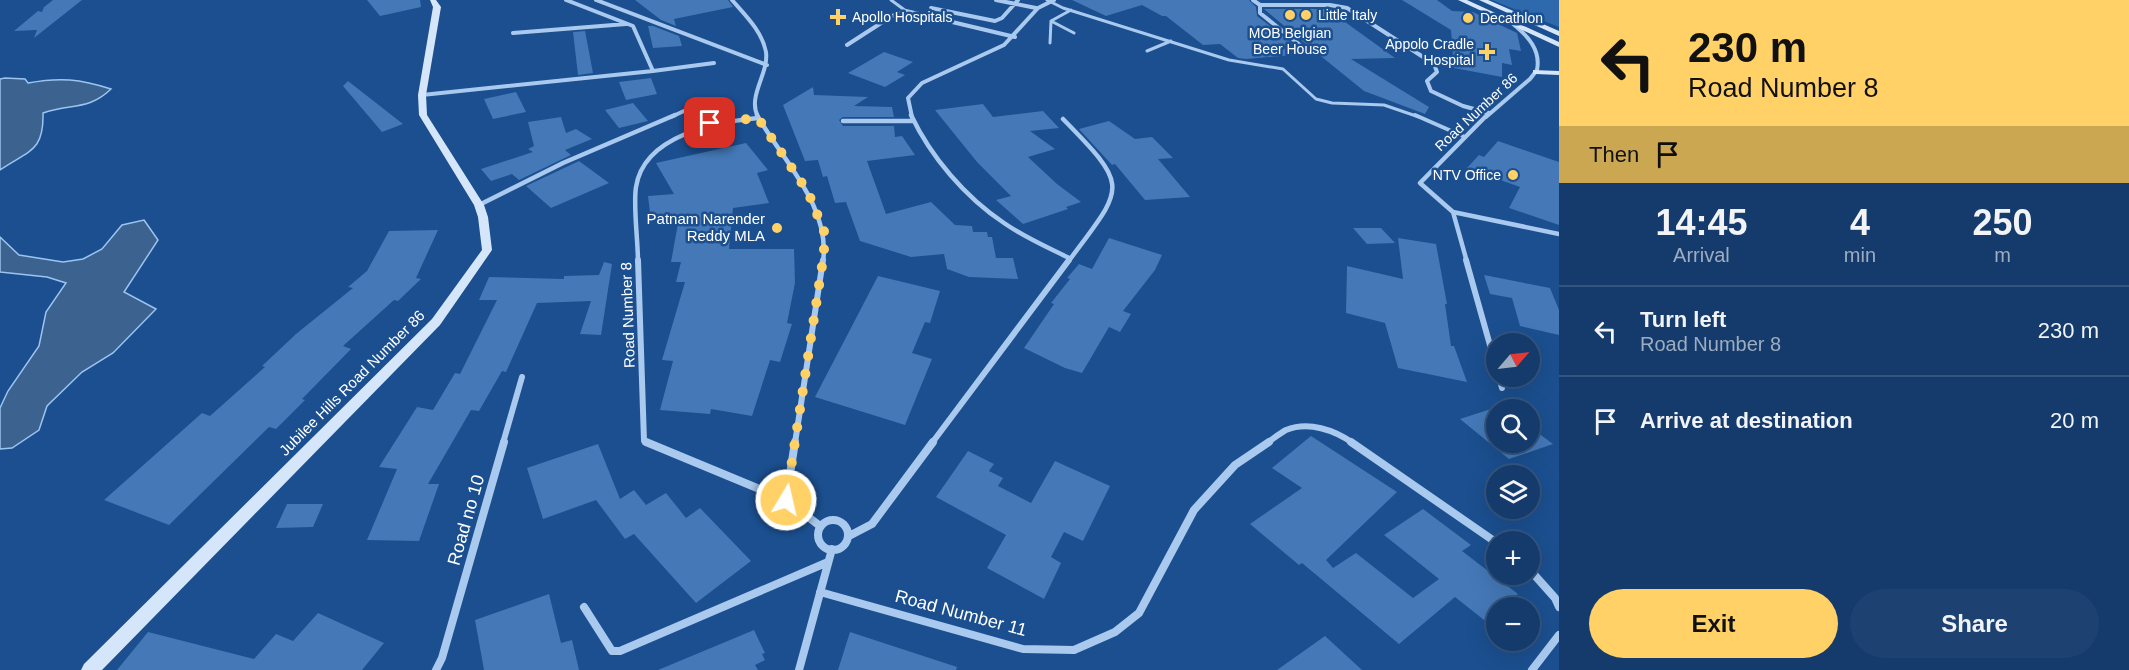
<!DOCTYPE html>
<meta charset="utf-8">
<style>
body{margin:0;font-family:Arial,sans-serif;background:#1d4271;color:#f1f3f6;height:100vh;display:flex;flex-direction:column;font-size:22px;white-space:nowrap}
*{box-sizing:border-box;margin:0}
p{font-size:20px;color:#9dadc1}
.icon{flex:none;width:33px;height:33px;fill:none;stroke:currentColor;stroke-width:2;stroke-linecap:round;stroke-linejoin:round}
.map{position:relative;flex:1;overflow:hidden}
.details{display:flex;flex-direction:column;background:#143b6b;width:570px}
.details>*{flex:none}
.hud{background:#ffd166;color:#111;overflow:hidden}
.needle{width:39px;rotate:62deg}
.tools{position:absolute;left:1486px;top:333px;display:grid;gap:12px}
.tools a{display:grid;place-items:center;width:54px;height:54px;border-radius:50%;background:#143b6b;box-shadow:0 6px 24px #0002,0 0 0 2px #33557e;font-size:30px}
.pin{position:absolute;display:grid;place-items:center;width:51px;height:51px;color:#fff;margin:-26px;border-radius:12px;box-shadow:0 3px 9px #0006}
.me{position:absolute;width:66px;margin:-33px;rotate:9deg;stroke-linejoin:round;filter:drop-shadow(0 0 4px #0008)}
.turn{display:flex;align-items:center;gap:21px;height:126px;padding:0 30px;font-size:27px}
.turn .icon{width:78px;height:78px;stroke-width:2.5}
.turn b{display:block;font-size:42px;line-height:51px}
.then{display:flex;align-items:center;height:57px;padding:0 30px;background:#0003;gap:12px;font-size:22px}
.eta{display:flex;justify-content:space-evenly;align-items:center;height:102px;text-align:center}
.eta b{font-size:36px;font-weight:700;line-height:42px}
.button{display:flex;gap:12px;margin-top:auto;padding:12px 30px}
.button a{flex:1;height:69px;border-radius:36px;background:#ffd166;color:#111;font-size:24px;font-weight:700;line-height:69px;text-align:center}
.button a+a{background:#1d4271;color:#f1f3f6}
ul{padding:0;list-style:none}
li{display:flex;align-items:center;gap:18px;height:90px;padding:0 30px;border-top:2px solid #33557e}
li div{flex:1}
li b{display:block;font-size:22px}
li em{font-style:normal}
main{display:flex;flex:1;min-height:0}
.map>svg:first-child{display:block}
</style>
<main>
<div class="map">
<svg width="1559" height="670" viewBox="0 0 1559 670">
<rect width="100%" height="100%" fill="#1b4f8f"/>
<path fill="#2e69ad" d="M 1492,0 L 1559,0 L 1559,27 Z"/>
<path fill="#3c6290" stroke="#9cc4f0" stroke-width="1.5" d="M 5,78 L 25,79 L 28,83 C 60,77 80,79 111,89 C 88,111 71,103 43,113 C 44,152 29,150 0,170 L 0,79 Z
M 144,220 L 158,240 L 124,292 L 156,309 L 113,353 L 82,372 L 47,406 L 39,430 L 12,448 L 0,449 L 0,408 L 8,391 L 39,346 L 46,312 L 66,283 L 47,277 L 0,272 L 0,237 L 19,255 L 63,262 L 83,259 L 102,249 L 122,225 Z"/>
<path fill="#4478b7" d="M 53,0 L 82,0 L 34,38 L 37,30 L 14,31 L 38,11 L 42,12 L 44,7 Z
M 367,0 L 420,0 L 421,7 L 380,16 Z
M 635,0 L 728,0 L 733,7 L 674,19 L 676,26 L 661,20 Z
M 1072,0 L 1249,0 L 1256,7 L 1257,16 L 1305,53 L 1309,50 L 1308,46 L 1264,9 L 1327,9 L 1395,58 L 1351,59 L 1429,107 L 1425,114 L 1364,91 L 1317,53 L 1246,59 L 1238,58 L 1220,44 L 1203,45 L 1166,16 L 1162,16 L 1142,5 L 1106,16 Z
M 1402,0 L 1437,0 L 1452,11 L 1473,12 L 1517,33 L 1521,51 L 1509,49 L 1512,65 L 1502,63 L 1502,77 L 1454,68 L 1451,30 Z
M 648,26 L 653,26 L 679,36 L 682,46 L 653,48 Z
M 585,31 L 593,73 L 578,75 L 573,32 Z
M 884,52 L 913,62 L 897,72 L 905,75 L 885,87 L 848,73 Z
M 651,78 L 657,94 L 626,100 L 619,82 Z
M 348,81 L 403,124 L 382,132 L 343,86 Z
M 813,87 L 814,95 L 868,97 L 854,106 L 892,107 L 894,117 L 843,117 L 839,120 L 843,126 L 894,126 L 895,137 L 902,136 L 915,155 L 867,161 L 886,214 L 931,202 L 955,225 L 972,226 L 973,232 L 987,232 L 988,237 L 992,237 L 996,258 L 1013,258 L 1018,279 L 969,277 L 947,269 L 944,254 L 911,257 L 860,241 L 846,202 L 835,203 L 827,176 L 823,177 L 818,160 L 805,161 L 783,105 Z
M 516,92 L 526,112 L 493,119 L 484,99 Z
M 633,103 L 648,121 L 619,128 L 605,110 Z
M 983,104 L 993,117 L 1043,111 L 1059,128 L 1030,131 L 1055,149 L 1028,157 L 1057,184 L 1081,202 L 1066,207 L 1068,209 L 1023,224 L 996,200 L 1011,196 L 977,162 L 935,110 Z
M 561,117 L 566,133 L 576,129 L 592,139 L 565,150 L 571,155 L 519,180 L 512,174 L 491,181 L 481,169 L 533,152 L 528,149 L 534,146 L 528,122 Z
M 1109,121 L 1135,139 L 1152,137 L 1173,158 L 1158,159 L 1190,197 L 1145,200 L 1115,164 L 1112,165 L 1079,129 Z
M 1498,141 L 1559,162 L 1559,225 L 1509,208 L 1520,187 L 1467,168 L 1479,155 L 1484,157 Z
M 746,143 L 768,170 L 757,173 L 769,203 L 733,208 L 729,249 L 794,249 L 795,283 L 787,323 L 792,324 L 780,362 L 770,360 L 752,416 L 711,409 L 710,414 L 660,410 L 673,361 L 662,360 L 685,282 L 676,282 L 681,262 L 671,262 L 679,218 L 651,221 L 648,196 L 674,194 L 656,163 Z
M 579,161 L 609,183 L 551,208 L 526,186 Z
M 1353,228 L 1381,228 L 1395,243 L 1367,244 Z
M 438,230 L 416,278 L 421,279 L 398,301 L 394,300 L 343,346 L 351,349 L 302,399 L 305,400 L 276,429 L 269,427 L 169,525 L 104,500 L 202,413 L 210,416 L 265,367 L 262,366 L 296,334 L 353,288 L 348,287 L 367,271 L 389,231 Z
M 1109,238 L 1162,255 L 1155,270 L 1123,311 L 1131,314 L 1120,332 L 1109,327 L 1082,373 L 1065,368 L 1024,348 L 1054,304 L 1051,303 L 1070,279 L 1067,278 L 1079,264 L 1092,269 Z
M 1398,238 L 1436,244 L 1447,304 L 1445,304 L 1451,346 L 1454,346 L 1467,382 L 1398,368 L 1385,323 L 1346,313 L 1347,266 L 1403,279 Z
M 604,262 L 612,264 L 601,335 L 580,334 L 591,301 L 537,303 L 506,372 L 502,371 L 479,411 L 471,410 L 428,484 L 439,484 L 419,541 L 367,540 L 397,469 L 379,467 L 417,407 L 433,410 L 455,373 L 460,374 L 497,300 L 479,300 L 489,277 L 564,279 L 564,276 L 599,275 Z
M 1484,275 L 1550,288 L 1559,310 L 1559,335 L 1520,326 L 1512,298 L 1490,294 Z
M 878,276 L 940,291 L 930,323 L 925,322 L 912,353 L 932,359 L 905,425 L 815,397 Z
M 1497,407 L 1497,442 L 1530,442 L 1530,427 L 1553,444 L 1509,459 L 1460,419 Z
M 1311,436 L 1397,492 L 1326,560 L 1333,568 L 1356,553 L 1413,598 L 1439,579 L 1384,535 L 1423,509 L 1471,545 L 1462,551 L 1518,594 L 1497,608 L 1484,620 L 1455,597 L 1399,644 L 1302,563 L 1299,565 L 1250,524 L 1302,488 L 1272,468 Z
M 598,444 L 620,499 L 634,490 L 646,505 L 666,493 L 686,518 L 700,508 L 751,561 L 696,603 L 634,534 L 625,539 L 596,500 L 543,519 L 527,468 Z
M 968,451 L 994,464 L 989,471 L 1003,478 L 998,486 L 1031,503 L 1055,461 L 1110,486 L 1083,541 L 1064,532 L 1051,557 L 1061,563 L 1044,599 L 987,568 L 1006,535 L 936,497 Z
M 287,504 L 323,504 L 313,527 L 276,528 Z
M 549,594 L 561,643 L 572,640 L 579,670 L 484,670 L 475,620 Z
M 318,613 L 384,643 L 362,670 L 117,670 L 148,632 L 254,659 L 276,634 L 293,641 Z
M 754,630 L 765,653 L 762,654 L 765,660 L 755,665 L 758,670 L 658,670 Z
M 850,632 L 957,667 L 956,670 L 838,670 Z
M 1325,636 L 1362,670 L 1277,670 Z"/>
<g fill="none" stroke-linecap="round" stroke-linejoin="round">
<path stroke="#a9c9ee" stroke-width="3" d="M 891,0 L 906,11
M 1047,0 L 1063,8 L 1229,60 L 1283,69 L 1316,99 L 1332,103 L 1384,105 L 1419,117
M 1051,21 L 1074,33
M 1050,43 L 1051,21 L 1071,10
M 1147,51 L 1171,41"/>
<path stroke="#a9c9ee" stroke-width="4" d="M 1415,115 L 1465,137"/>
<path stroke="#a9c9ee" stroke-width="4" d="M 596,0 L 767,65
M 732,0 C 745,15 762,31 766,52 C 769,74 747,96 758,117
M 996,0 L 1036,8
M 1253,0 L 1260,5 L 1330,5 L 1347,8 L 1434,64 L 1437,72 L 1427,81 L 1431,91 L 1463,106 L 1489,113
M 1260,5 L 1260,13 L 1305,49
M 931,8 L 995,21 L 1002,18 L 1018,0
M 513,33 L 626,24
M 847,45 L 892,16 L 906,11 L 1015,37
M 653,71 L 714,63
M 422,95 L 653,71 L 633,26 L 566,0
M 671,117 L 684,111
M 912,117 L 908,98 L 922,83 L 1004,45 L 1038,8 L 1054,0
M 1486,117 L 1530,79 L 1537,70 C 1541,50 1528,36 1513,24"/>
<path stroke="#a9c9ee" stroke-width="4.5" d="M 757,115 C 782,160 831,206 823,262
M 911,115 C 931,157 965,197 1004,223 C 1024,237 1047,247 1069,258
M 1487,115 L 1420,183 L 1453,212 L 1559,234
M 1063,119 C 1132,189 1124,186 1068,262
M 843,121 L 913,121
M 479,205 L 563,163 L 675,115
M 1453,212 L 1467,262
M 638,262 C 638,240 633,206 636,187 C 644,135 716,122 758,118"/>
<path stroke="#a9c9ee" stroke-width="6" d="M 638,260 L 644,441 L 649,443
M 1466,260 L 1497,370
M 1499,376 L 1502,388
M 503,443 L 522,377
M 795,443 L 823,260
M 932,443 L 1069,260
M 1267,443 C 1273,439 1280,433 1286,430 C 1309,421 1334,430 1353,443"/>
<path stroke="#a9c9ee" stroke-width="8" d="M 646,442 L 786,500
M 795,442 L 786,500 L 820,526
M 1351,442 L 1497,543
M818 535a15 15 0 1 1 30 0a15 15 0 1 1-30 0Z
M 849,536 L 872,524 L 933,442
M 1530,570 L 1555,598 L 1559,607
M 820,592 L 1023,649 L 1074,650 L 1115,632 L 1139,613 L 1194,510 L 1235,465 L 1269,442
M 584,607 L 612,651 L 620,651 L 828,562
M 436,670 L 442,658 L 504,442
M 799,670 L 832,549
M 1532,670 L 1559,635"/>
<path fill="#d6e6fa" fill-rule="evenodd" d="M 430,0 L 436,0 L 441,7 L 426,95 L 427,115 L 484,205 L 488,217 L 492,250 L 440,325 L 102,670 L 81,670 L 84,664 L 432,319 L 482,250 L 478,217 L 474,205 L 419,115 L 418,95 L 433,7 Z
M 1458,0 L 1467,0 L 1559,42 L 1559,47 Z
M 1479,0 L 1488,0 L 1559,31 L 1559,36 Z
M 1533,70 L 1559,71 L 1559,75 L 1536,74 L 1533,74 Z"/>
</g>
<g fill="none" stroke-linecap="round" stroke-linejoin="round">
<path stroke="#ffd166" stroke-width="10" stroke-dasharray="0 18" d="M 710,123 L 758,118 L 808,192 L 824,231 L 824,253 L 786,500"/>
</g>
<g fill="#ffd166" stroke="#1b4f8f" stroke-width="2">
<circle cx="1290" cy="15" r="6"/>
<circle cx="1306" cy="15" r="6"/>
<path d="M835 8h6v6h6v6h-6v6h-6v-6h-6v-6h6z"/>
<circle cx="1468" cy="18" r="6"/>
<path d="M1484 43h6v6h6v6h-6v6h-6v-6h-6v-6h6z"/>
<circle cx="1513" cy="175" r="6"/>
<circle cx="777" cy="228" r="6"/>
</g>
<g text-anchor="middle" stroke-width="5" stroke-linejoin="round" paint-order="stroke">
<g font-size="14" fill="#fff" stroke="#1b4f8f" text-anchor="start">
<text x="1318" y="20">Little Italy</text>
<text x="852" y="22">Apollo Hospitals</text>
<text x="1480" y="23">Decathlon</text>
<text x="1290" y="38" text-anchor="middle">MOB Belgian<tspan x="1290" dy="16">Beer House</tspan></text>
<text x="1474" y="49" text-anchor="end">Appolo Cradle<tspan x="1474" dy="16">Hospital</tspan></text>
<text x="1501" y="180" text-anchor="end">NTV Office</text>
</g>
<g font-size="14" fill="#fff" stroke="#1b4f8f">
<text transform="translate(1476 112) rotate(-43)" y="5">Road Number 86</text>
</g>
<g font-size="15" fill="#fff" stroke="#1b4f8f" text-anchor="end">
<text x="765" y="224">Patnam Narender<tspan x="765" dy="17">Reddy MLA</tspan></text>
</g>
<g font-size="15" fill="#fff" stroke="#1b4f8f">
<text transform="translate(628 315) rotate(-92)" y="5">Road Number 8</text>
<text transform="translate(352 383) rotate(-45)" y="5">Jubilee Hills Road Number 86</text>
</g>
<g font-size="18" fill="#fff" stroke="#1b4f8f">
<text transform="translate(466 520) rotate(-74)" y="6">Road no 10</text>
<text transform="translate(961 613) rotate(15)" y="6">Road Number 11</text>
</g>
</g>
</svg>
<div class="tools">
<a><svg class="needle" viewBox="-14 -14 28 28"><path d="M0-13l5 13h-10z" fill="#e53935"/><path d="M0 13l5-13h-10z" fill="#9dadc1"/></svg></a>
<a><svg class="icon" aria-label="search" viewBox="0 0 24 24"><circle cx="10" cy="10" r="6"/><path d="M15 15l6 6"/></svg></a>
<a><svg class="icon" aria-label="layers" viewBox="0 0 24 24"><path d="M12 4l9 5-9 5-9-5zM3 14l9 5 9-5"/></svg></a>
<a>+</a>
<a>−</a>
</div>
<div class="pin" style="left:710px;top:123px;background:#d93025"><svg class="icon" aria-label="arrive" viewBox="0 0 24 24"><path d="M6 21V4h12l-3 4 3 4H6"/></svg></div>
<svg class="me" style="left:786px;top:500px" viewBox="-20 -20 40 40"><circle r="17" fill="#ffd166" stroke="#fff" stroke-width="3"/><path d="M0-11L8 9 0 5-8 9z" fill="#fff"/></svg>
</div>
<section class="details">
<div class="hud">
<div class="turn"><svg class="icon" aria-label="left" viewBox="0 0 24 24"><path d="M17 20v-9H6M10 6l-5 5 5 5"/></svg><div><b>230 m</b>Road Number 8</div></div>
<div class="then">Then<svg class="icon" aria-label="arrive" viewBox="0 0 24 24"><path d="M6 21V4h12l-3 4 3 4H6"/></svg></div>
</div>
<div class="eta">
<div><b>14:45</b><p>Arrival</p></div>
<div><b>4</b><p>min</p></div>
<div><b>250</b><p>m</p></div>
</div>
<ul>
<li><svg class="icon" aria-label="left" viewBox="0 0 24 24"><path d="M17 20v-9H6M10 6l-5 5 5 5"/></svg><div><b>Turn left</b><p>Road Number 8</p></div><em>230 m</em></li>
<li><svg class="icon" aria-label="arrive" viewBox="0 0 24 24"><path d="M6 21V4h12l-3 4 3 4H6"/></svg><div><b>Arrive at destination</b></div><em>20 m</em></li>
</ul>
<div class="button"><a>Exit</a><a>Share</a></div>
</section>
</main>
